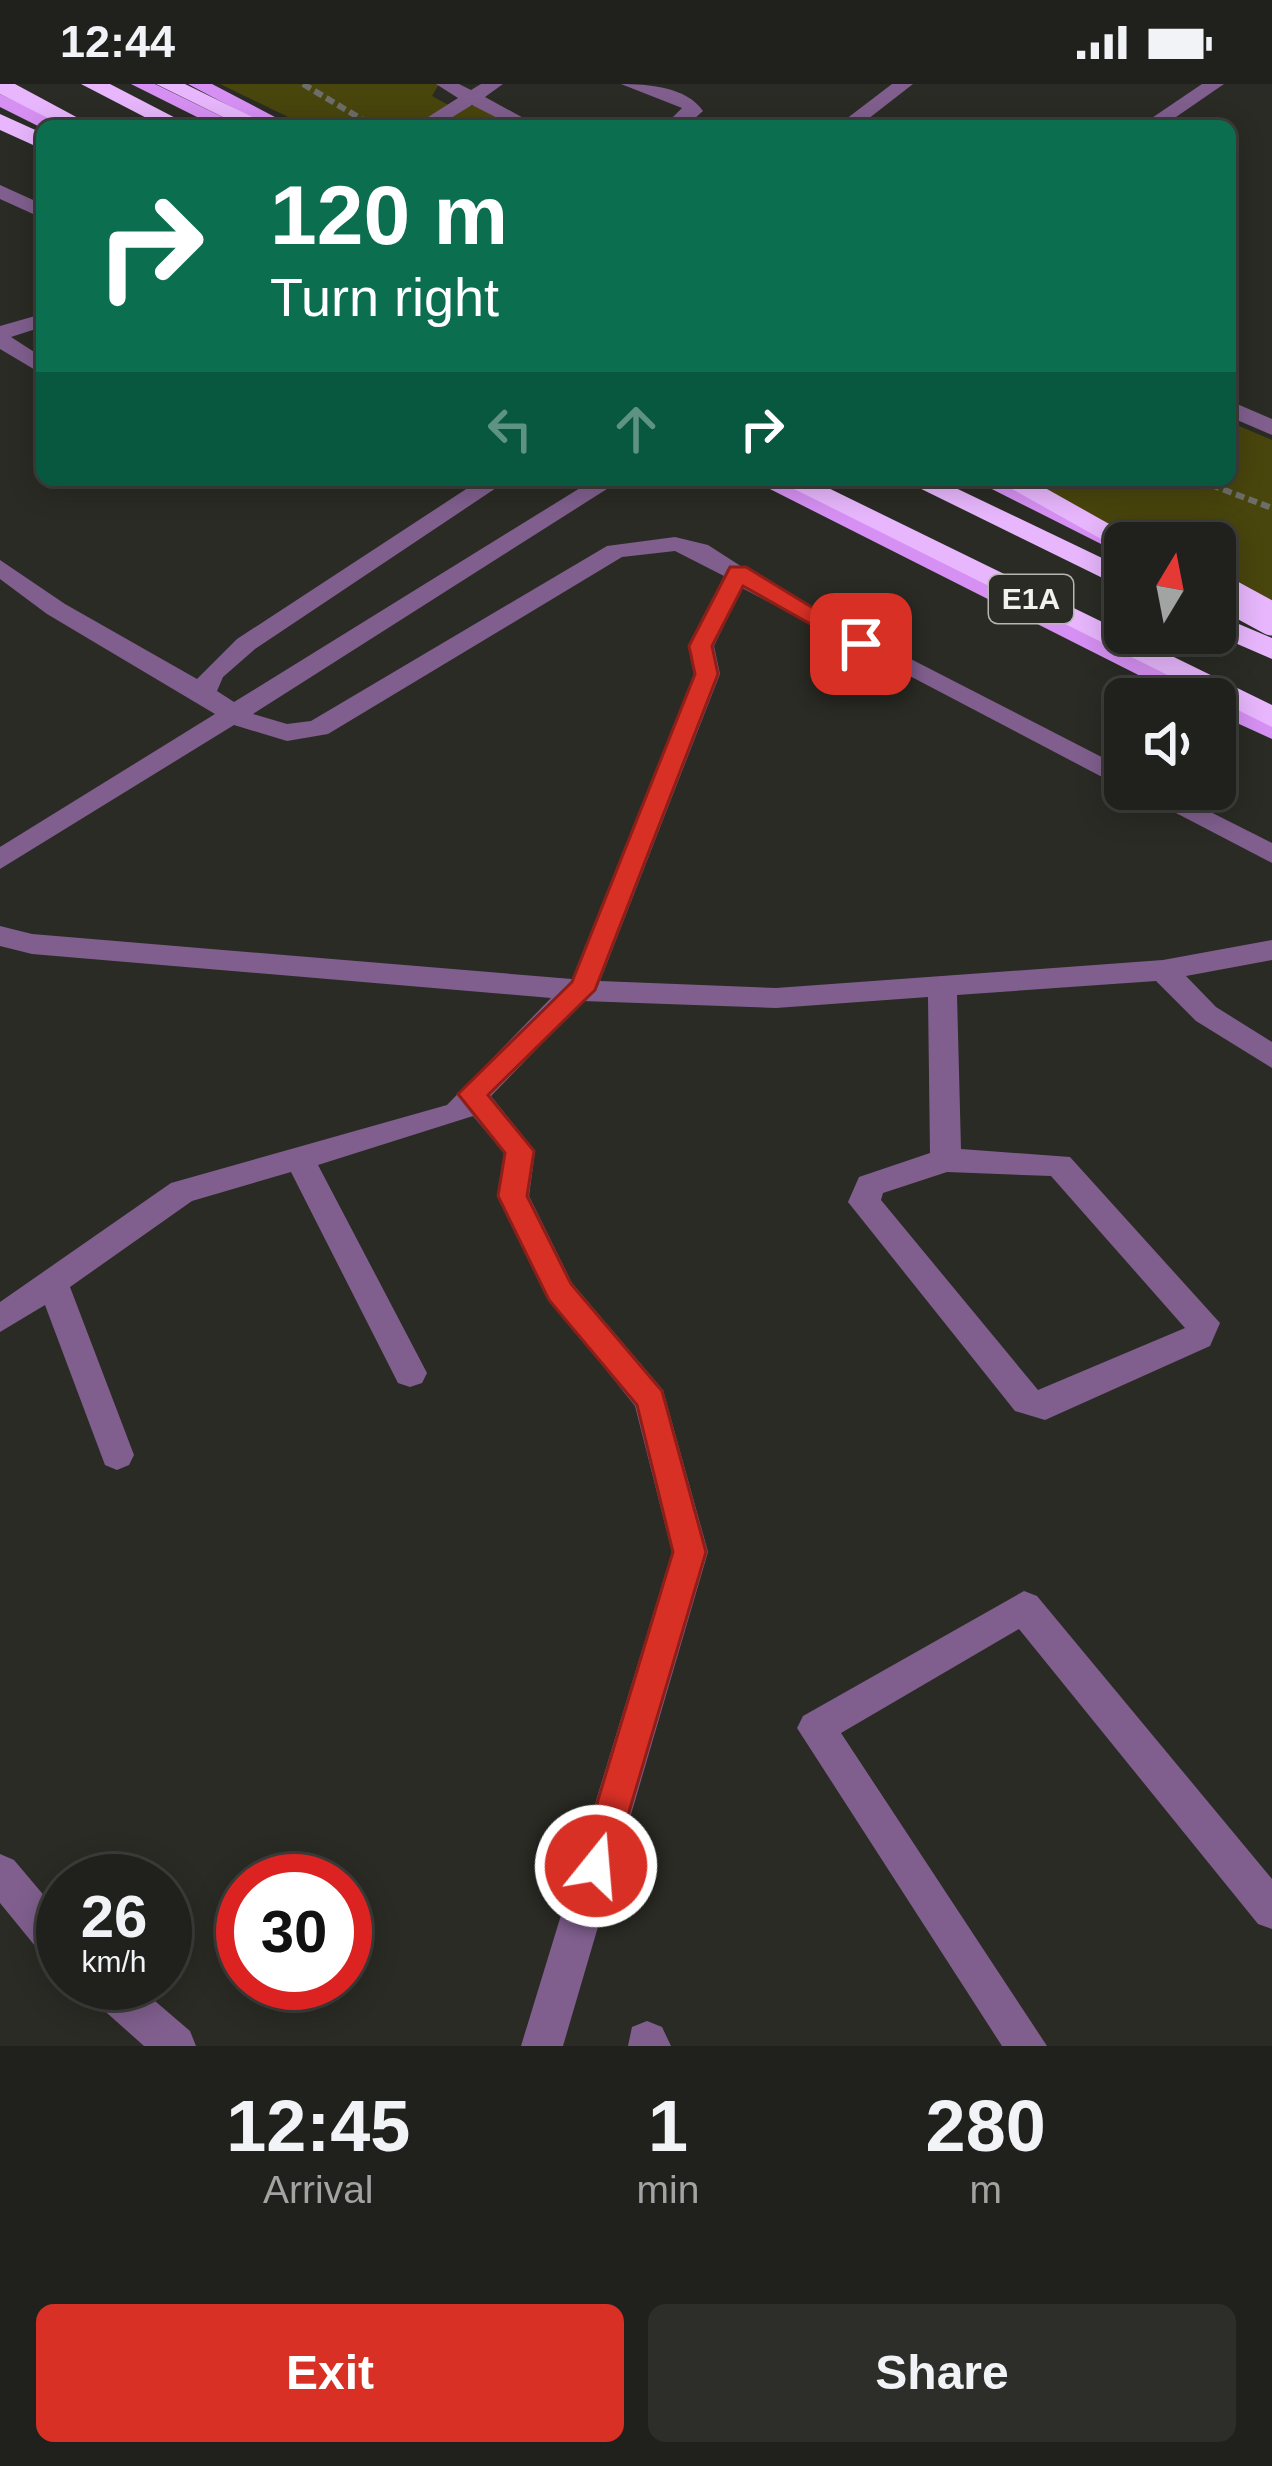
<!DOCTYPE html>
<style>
body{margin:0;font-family:Helvetica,sans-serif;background:#2d2d29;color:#f1f3f6;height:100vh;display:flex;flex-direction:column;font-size:45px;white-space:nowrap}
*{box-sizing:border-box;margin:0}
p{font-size:39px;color:#a2a3a3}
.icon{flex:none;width:66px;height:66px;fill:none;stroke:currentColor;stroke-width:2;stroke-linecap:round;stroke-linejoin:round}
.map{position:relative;height:1962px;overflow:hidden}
.sheet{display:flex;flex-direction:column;background:#20201c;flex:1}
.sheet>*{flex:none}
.banner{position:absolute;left:36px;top:36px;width:1200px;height:366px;border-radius:18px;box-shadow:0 6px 30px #0003,0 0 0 3px #3d3e3b;background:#0b6e4f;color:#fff;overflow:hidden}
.needle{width:78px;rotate:10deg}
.fabs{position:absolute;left:1104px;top:438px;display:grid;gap:24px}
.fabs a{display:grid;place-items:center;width:132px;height:132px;border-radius:18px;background:#20201c;box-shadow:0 6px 30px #0003,0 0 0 3px #3d3e3b;font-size:60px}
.speed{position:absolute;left:36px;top:1770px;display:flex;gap:24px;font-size:60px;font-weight:700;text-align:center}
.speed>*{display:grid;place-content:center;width:156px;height:156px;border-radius:50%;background:#20201c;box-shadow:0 6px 30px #0003,0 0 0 3px #3d3e3b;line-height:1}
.speed small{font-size:30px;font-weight:400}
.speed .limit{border:18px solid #d22;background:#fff;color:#111}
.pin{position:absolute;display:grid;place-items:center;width:102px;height:102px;color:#fff;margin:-51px;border-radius:24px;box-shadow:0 6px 18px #0006}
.me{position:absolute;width:132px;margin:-66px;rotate:17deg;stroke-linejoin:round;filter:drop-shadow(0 0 9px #0008)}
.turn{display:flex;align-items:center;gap:42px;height:252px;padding:0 36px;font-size:54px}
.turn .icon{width:156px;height:156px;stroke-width:2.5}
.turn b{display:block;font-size:84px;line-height:102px}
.lanes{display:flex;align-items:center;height:114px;padding:0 36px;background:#0003;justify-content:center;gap:60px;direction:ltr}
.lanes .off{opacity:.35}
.eta{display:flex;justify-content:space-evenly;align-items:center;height:204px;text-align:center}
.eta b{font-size:72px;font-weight:600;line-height:84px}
.button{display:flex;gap:24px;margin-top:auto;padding:24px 36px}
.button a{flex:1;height:138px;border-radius:18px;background:#d93025;color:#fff;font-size:48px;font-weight:600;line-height:138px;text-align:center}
.button a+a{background:#2d2d29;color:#f1f3f6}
.status{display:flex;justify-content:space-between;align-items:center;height:84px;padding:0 60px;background:#20201c;direction:ltr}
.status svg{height:33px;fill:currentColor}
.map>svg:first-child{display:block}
</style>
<div class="status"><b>12:44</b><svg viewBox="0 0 49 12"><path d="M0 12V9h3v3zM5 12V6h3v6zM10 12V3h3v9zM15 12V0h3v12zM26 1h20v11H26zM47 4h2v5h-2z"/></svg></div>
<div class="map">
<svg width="1272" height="1962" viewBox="0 0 1272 1962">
<rect width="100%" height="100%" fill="#2b2b25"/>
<path fill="#48450d" d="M 220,0 L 439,0 L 432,12 L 452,23 L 488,21 L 529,42 L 307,42 Z
M 1230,338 L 1272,356 L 1272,534 L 1215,505 L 1215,459 L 1126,459 L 1002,396 L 1230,396 Z"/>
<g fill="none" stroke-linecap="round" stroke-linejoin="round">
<path stroke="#6e6e69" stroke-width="6" stroke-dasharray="9 4.5" stroke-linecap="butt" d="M 303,0 L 373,42
M 1198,396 L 1272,424"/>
<path fill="#805f8e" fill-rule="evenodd" d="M 436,0 L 459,0 L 471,6 L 481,0 L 503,0 L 485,13 L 538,42 L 513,42 L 472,21 L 438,42 L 414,42 L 458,14 Z
M 621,0 C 648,0 687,3 703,27 L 686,42 L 664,42 L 682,24 Z
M 892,0 L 913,0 L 859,42 L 837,42 Z
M 1202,0 L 1224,0 L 1163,42 L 1140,42 Z
M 0,101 L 42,120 L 42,134 L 0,115 Z
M 42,230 L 42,243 L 11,253 L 42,273 L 42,290 L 0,265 L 0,242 Z
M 1230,317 L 1272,335 L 1272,351 L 1230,333 Z
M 480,396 L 508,396 L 255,565 L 223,593 L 217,607 L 234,618 L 593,396 L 621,396 L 253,630 L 287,640 L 311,637 L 607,462 L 675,453 L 708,461 L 786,511 L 1125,685 L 1125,705 L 742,504 L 714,562 L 720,590 L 600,897 L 776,904 L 1163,876 L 1272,856 L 1272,876 L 1186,892 L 1216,923 L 1272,958 L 1272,984 L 1196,937 L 1156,897 L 957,911 L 961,1065 L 1070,1073 L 1220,1239 L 1210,1262 L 1045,1336 L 1015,1327 L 848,1118 L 859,1093 L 930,1069 L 928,913 L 776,924 L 583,917 L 491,1012 L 535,1067 L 529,1112 L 572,1199 L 663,1306 L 708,1468 L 563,1962 L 521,1962 L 672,1468 L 635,1322 L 544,1208 L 497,1112 L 504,1069 L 473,1032 L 318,1081 L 427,1289 L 422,1299 L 410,1303 L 398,1299 L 291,1088 L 192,1117 L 70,1203 L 134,1371 L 129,1381 L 117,1386 L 105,1381 L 45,1221 L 0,1248 L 0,1218 L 171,1099 L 447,1021 L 551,914 L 32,870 L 0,862 L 0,842 L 32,850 L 572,895 L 694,590 L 688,562 L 724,492 L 675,467 L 622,473 L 328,650 L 287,657 L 234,641 L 0,785 L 0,763 L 215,630 L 47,530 L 0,495 L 0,476 L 65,520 L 197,595 L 237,555 ZM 947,1088 L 1051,1092 L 1185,1244 L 1038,1306 L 881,1116 L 883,1109 Z
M 1130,705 L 1165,705 L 1272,759 L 1272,779 Z
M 1024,1507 L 1037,1512 L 1272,1795 L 1272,1845 L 1258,1840 L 1019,1545 L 841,1649 L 1047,1962 L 1002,1962 L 797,1644 L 803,1632 Z
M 0,1770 L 14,1776 L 63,1834 L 63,1885 L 49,1879 L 0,1819 Z
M 83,1899 L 134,1899 L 190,1947 L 196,1962 L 144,1962 L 89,1913 Z
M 647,1937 L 662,1943 L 671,1962 L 628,1962 L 632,1943 Z"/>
<path fill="#d690f3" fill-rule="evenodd" d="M 131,0 L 155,0 L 241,42 L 215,42 Z
M 188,0 L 212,0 L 292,42 L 267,42 Z
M 0,10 L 59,38 L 62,42 L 42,44 L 0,23 Z
M 752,396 L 782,396 L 1272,637 L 1272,655 L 1215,629 L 1215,615 L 1186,615 Z
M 974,396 L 1004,396 L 1134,459 L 1125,459 L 1125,470 L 1117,468 Z"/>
<path fill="#e7b6fc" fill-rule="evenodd" d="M 0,0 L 15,0 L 93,42 L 64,42 L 0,10 Z
M 81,0 L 110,0 L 191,42 L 162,42 Z
M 156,0 L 185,0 L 271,42 L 241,42 Z
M 0,30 L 42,49 L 42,65 L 0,46 Z
M 776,396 L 812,396 L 1272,621 L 1272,643 Z
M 903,396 L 939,396 L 1125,485 L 1125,505 Z
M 996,396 L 1031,396 L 1143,459 L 1125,459 L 1125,467 L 1119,465 Z
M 1215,530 L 1272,554 L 1272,575 L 1212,549 Z"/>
<path stroke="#e7b6fc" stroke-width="33" d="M 1215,504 L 1272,535"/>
</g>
<path fill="#d93025" stroke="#8d1f18" stroke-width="3" d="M 730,483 L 746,483 L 872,560 L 853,564 L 743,502 L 712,562 L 718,590 L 595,906 L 488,1011 L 534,1067 L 527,1112 L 571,1200 L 662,1307 L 706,1468 L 613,1782 L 608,1794 L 596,1799 L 583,1794 L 578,1782 L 673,1468 L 637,1321 L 549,1216 L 498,1112 L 505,1069 L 458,1010 L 572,898 L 695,590 L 689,562 Z"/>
<g text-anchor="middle" stroke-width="12" stroke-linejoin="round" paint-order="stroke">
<rect fill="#2b2b25" stroke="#b6b6b2" stroke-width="3" x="989" y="491" width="84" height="48" rx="9"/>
<g font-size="30" font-weight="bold" fill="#f1f1ee">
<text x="1031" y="525">E1A</text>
</g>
</g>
</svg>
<div class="fabs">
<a><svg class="needle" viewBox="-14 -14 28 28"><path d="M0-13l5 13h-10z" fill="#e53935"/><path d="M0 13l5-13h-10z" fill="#a2a3a3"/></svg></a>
<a><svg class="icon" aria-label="sound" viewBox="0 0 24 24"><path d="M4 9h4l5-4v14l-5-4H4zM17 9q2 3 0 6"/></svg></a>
</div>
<div class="speed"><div>26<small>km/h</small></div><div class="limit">30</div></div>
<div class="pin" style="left:861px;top:560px;background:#d93025"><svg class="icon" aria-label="arrive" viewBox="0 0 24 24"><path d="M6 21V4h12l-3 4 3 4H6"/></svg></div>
<svg class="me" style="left:596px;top:1782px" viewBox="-20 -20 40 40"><circle r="17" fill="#d93025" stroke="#fff" stroke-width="3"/><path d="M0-11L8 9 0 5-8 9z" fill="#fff"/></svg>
<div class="banner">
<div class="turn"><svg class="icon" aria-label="right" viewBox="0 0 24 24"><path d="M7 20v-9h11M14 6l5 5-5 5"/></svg><div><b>120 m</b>Turn right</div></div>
<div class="lanes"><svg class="icon off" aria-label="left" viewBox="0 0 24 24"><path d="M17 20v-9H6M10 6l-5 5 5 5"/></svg><svg class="icon off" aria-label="ahead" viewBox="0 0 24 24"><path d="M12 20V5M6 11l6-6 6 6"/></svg><svg class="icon" aria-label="right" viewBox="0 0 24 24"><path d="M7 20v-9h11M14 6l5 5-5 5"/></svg></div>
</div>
</div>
<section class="sheet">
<div class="eta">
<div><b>12:45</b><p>Arrival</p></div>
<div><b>1</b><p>min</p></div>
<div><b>280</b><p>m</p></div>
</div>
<div class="button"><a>Exit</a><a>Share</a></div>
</section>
